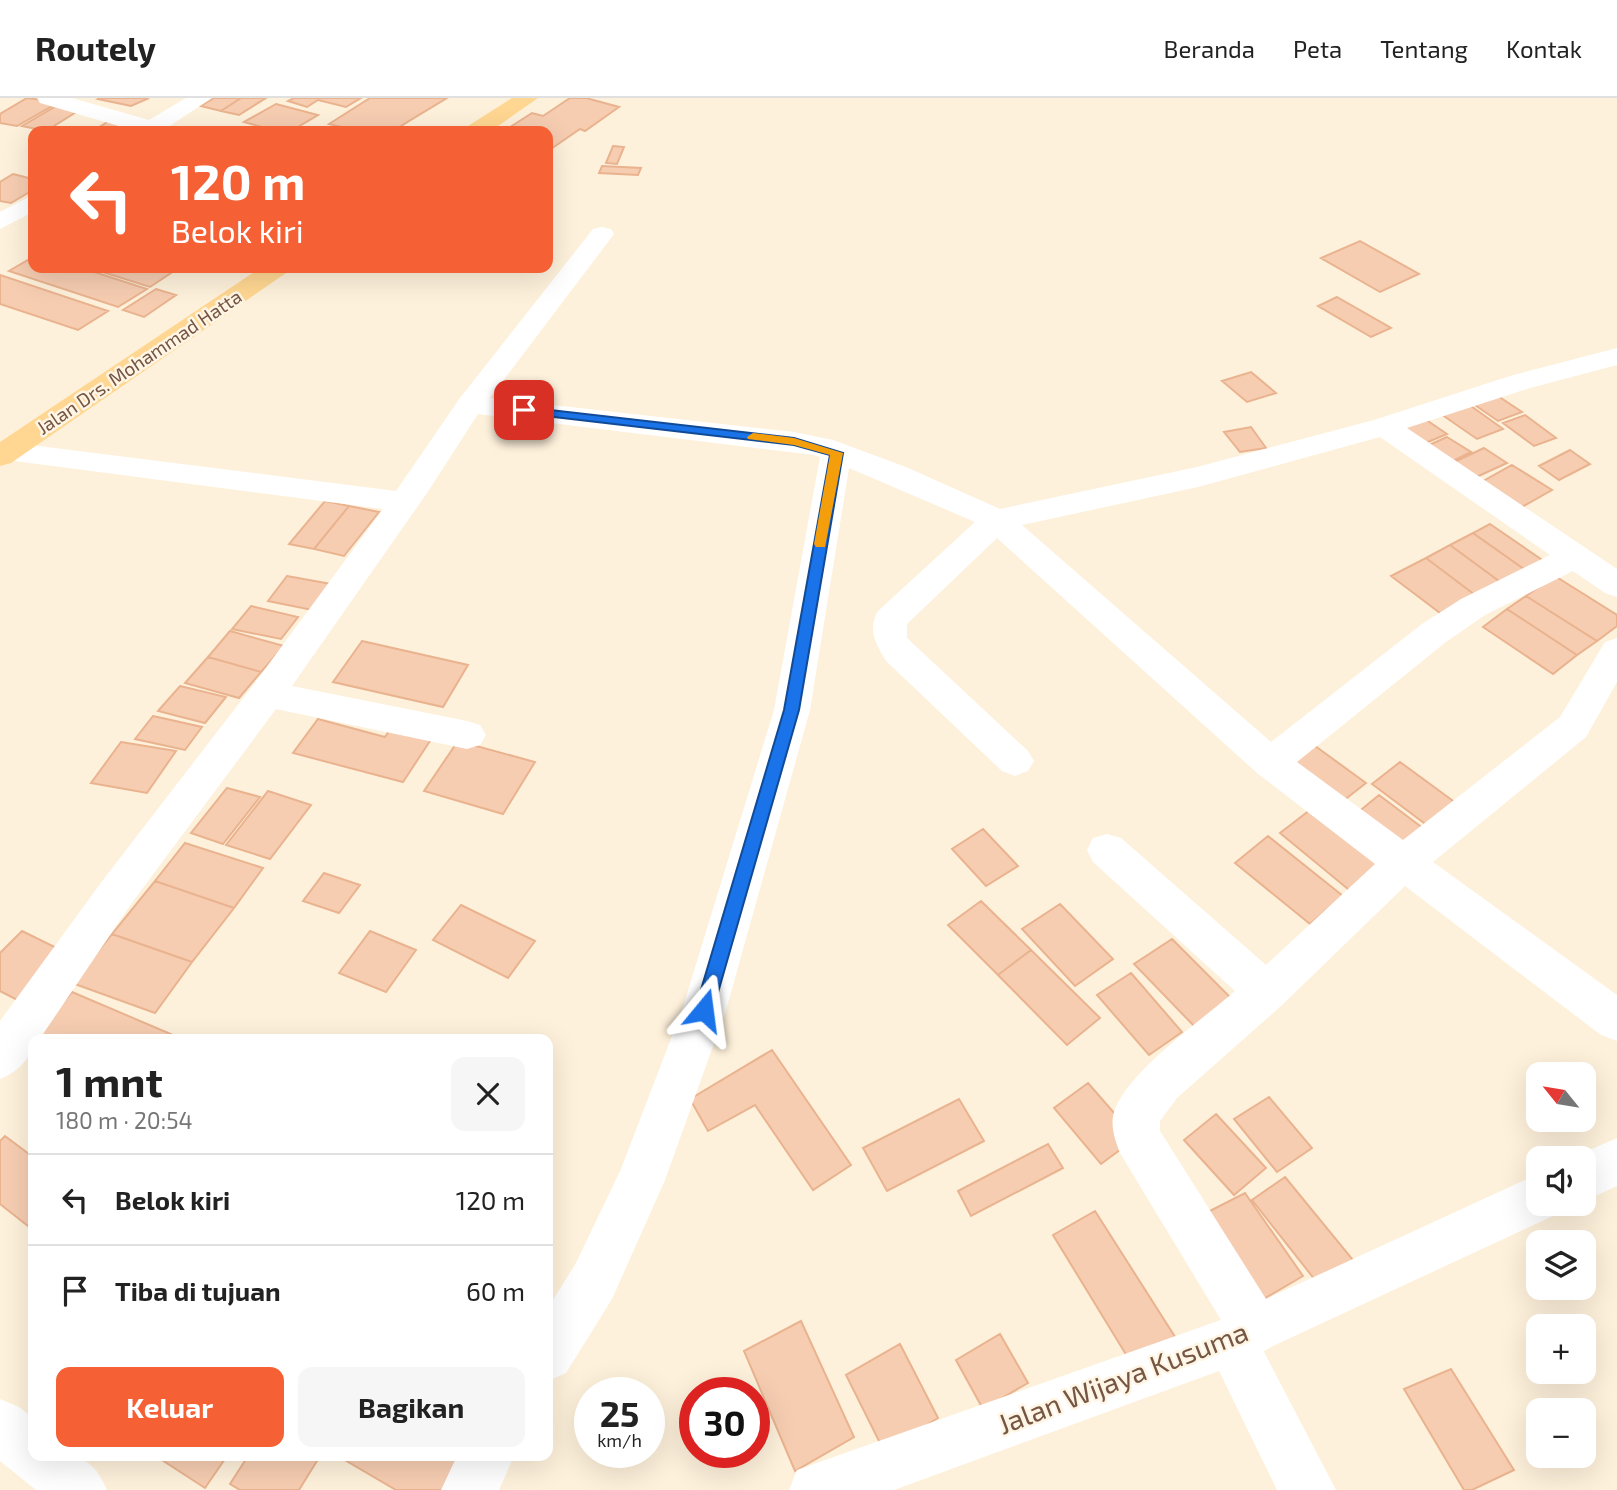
<!DOCTYPE html>
<html lang="id">
<meta charset="utf-8">
<style>
body{margin:0;font-family:"Exo 2",sans-serif;background:#f6f6f6;color:#222;height:100vh;display:flex;flex-direction:column;font-size:26px;white-space:nowrap}
*{box-sizing:border-box;margin:0}
p{font-size:23px;color:#767676}
.icon{flex:none;width:38px;height:38px;fill:none;stroke:currentColor;stroke-width:2;stroke-linecap:round;stroke-linejoin:round}
.map{position:relative;flex:1;overflow:hidden}
.panel{position:absolute;left:28px;top:936px;width:525px;height:427px;display:flex;flex-direction:column;background:#fff;border-radius:14px;box-shadow:0 7px 28px #0002}
.panel>*{flex:none}
.banner{position:absolute;left:28px;top:28px;width:525px;height:147px;border-radius:14px;box-shadow:0 7px 28px #0002;background:#f56134;color:#fff;overflow:hidden}
.needle{width:46px;rotate:300deg}
.buttons{position:absolute;left:1526px;top:964px;display:grid;gap:14px}
.buttons a{display:grid;place-items:center;width:70px;height:70px;border-radius:14px;background:#fff;box-shadow:0 7px 28px #0002;font-size:35px}
.speed{position:absolute;left:574px;top:1279px;display:flex;gap:14px;font-size:35px;font-weight:700;text-align:center}
.speed>*{display:grid;place-content:center;width:91px;height:91px;border-radius:50%;background:#fff;box-shadow:0 7px 28px #0002;line-height:1}
.speed small{font-size:18px;font-weight:400}
.speed .limit{border:10px solid #d22;background:#fff;color:#111}
.pin{position:absolute;display:grid;place-items:center;width:60px;height:60px;color:#fff;margin:-30px;border-radius:14px;box-shadow:0 4px 10px #0006}
.me{position:absolute;width:77px;margin:-38px;rotate:16deg;stroke-linejoin:round;filter:drop-shadow(0 0 5px #0008)}
.turn{display:flex;align-items:center;gap:24px;height:147px;padding:0 28px;font-size:32px}
.turn .icon{width:91px;height:91px;stroke-width:2.5}
.turn b{display:block;font-size:49px;line-height:60px}
.round{display:grid;place-items:center;flex:none;width:74px;height:74px;border-radius:14px;background:#f6f6f6}
.head{display:flex;align-items:center;justify-content:space-between;height:119px;padding:0 28px}
h1{font-size:42px;font-weight:700;line-height:52px}
.button{display:flex;gap:14px;margin-top:auto;padding:14px 28px}
.button a{flex:1;height:80px;border-radius:14px;background:#f56134;color:#fff;font-size:28px;font-weight:700;line-height:80px;text-align:center}
.button a+a{background:#f6f6f6;color:#222}
ul{padding:0;list-style:none}
li{display:flex;align-items:center;gap:21px;height:91px;padding:0 28px;border-top:2px solid #e0e0e0}
li div{flex:1}
li b{display:block;font-size:26px}
li em{font-style:normal}
header{display:flex;align-items:center;gap:42px;box-sizing:border-box;height:98px;padding:0 35px;background:#fff;border-bottom:2px solid #e0e0e0}
header strong{font-size:33px}
nav{display:flex;gap:38px;margin-inline-start:auto;font-size:24px}
.map>svg:first-child{display:block}
</style>
<header>
<strong>Routely</strong>
<nav><a>Beranda</a><a>Peta</a><a>Tentang</a><a>Kontak</a></nav>
</header>
<div class="map">
<svg width="1617" height="1392" viewBox="0 0 1617 1392">
<rect width="100%" height="100%" fill="#fef1db"/>
<path fill="#f6cdb1" stroke="#eab38f" stroke-width="2" d="M 27,0 L 59,4 L 17,28 L 0,25 L 0,16 Z
M 100,0 L 149,0 L 131,8 L 98,1 Z
M 214,0 L 241,0 L 221,13 L 201,8 Z
M 241,0 L 266,0 L 239,17 L 221,13 Z
M 294,0 L 361,0 L 346,9 L 318,2 L 307,9 L 288,3 Z
M 370,0 L 447,0 L 401,28 L 420,33 L 358,33 L 329,26 Z
M 570,0 L 586,0 L 619,9 L 585,33 L 580,31 L 551,51 L 548,50 L 548,33 L 504,33 L 532,15 L 543,18 Z
M 276,6 L 318,17 L 291,33 L 276,33 L 244,24 Z
M 58,7 L 81,11 L 46,33 L 22,28 Z
M 112,21 L 136,26 L 124,33 L 93,33 Z
M 613,48 L 624,49 L 617,66 L 606,65 Z
M 602,68 L 641,70 L 638,77 L 599,75 Z
M 13,76 L 33,81 L 33,92 L 11,105 L 0,103 L 0,84 Z
M 1360,143 L 1419,176 L 1380,194 L 1321,160 Z
M 33,159 L 33,170 L 82,170 L 147,191 L 118,209 L 9,173 Z
M 90,170 L 174,170 L 177,171 L 150,189 Z
M 0,177 L 108,213 L 78,232 L 0,206 Z
M 156,191 L 176,197 L 144,219 L 123,212 Z
M 1337,199 L 1391,230 L 1371,239 L 1318,208 Z
M 1251,274 L 1276,295 L 1247,304 L 1222,283 Z
M 1495,296 L 1522,314 L 1498,323 L 1472,305 Z
M 1464,303 L 1503,331 L 1477,341 L 1438,314 Z
M 1525,317 L 1556,340 L 1534,348 L 1503,325 Z
M 1422,319 L 1447,336 L 1423,346 L 1399,329 Z
M 1251,329 L 1266,350 L 1240,354 L 1224,334 Z
M 1447,339 L 1471,354 L 1451,364 L 1427,348 Z
M 1484,350 L 1507,365 L 1472,381 L 1450,366 Z
M 1570,352 L 1590,366 L 1559,382 L 1539,368 Z
M 1512,367 L 1552,392 L 1515,413 L 1476,387 Z
M 325,403 L 349,408 L 314,451 L 289,446 Z
M 349,408 L 379,414 L 344,458 L 314,451 Z
M 1490,426 L 1548,466 L 1531,476 L 1473,435 Z
M 1473,435 L 1531,476 L 1507,489 L 1450,447 Z
M 1450,447 L 1507,489 L 1483,503 L 1426,460 Z
M 1426,460 L 1483,503 L 1448,521 L 1391,478 Z
M 287,478 L 331,486 L 312,512 L 268,503 Z
M 1555,478 L 1617,517 L 1617,528 L 1597,543 L 1526,498 Z
M 1526,498 L 1597,543 L 1577,557 L 1507,511 Z
M 251,508 L 298,519 L 281,541 L 232,531 Z
M 1507,511 L 1577,557 L 1553,576 L 1483,529 Z
M 230,533 L 284,548 L 261,574 L 208,559 Z
M 362,543 L 468,567 L 443,609 L 333,584 Z
M 208,559 L 261,574 L 239,600 L 185,585 Z
M 180,588 L 226,599 L 205,625 L 158,613 Z
M 153,618 L 202,629 L 185,652 L 135,641 Z
M 318,621 L 385,639 L 391,630 L 432,640 L 403,684 L 293,655 Z
M 458,643 L 535,664 L 503,716 L 424,693 Z
M 121,644 L 176,653 L 147,695 L 91,685 Z
M 1311,645 L 1366,685 L 1343,703 L 1288,663 Z
M 1400,664 L 1460,708 L 1432,731 L 1372,686 Z
M 227,690 L 260,699 L 223,746 L 191,735 Z
M 268,693 L 311,707 L 270,761 L 226,747 Z
M 1379,697 L 1432,737 L 1408,756 L 1356,716 Z
M 1319,705 L 1393,763 L 1354,796 L 1280,735 Z
M 983,731 L 1018,768 L 986,788 L 952,751 Z
M 1268,738 L 1343,798 L 1310,826 L 1235,765 Z
M 185,745 L 263,770 L 234,810 L 155,783 Z
M 324,775 L 360,787 L 339,815 L 303,803 Z
M 155,783 L 234,810 L 192,864 L 112,836 Z
M 981,803 L 1031,852 L 998,877 L 948,827 Z
M 1060,806 L 1113,861 L 1075,888 L 1022,831 Z
M 461,807 L 535,843 L 508,880 L 433,842 Z
M 22,833 L 71,857 L 25,906 L 0,893 L 0,855 Z
M 370,833 L 416,852 L 386,894 L 339,875 Z
M 112,836 L 192,864 L 155,915 L 72,885 Z
M 1172,841 L 1233,902 L 1195,929 L 1134,866 Z
M 1031,852 L 1100,920 L 1067,947 L 998,877 Z
M 1131,875 L 1182,934 L 1149,957 L 1097,897 Z
M 72,894 L 173,937 L 170,942 L 33,942 L 33,946 L 29,944 Z
M 772,952 L 851,1067 L 813,1092 L 755,1007 L 708,1033 L 690,1001 Z
M 1088,985 L 1136,1040 L 1101,1066 L 1054,1010 Z
M 1269,999 L 1312,1050 L 1277,1074 L 1234,1021 Z
M 959,1001 L 984,1043 L 887,1093 L 863,1050 Z
M 1216,1016 L 1266,1070 L 1234,1097 L 1184,1042 Z
M 5,1038 L 33,1059 L 33,1132 L 0,1106 L 0,1043 Z
M 1048,1046 L 1063,1070 L 971,1118 L 958,1093 Z
M 1285,1079 L 1353,1162 L 1319,1187 L 1252,1102 Z
M 1245,1095 L 1303,1178 L 1262,1202 L 1204,1116 Z
M 1095,1113 L 1177,1242 L 1133,1268 L 1053,1137 Z
M 801,1223 L 854,1339 L 795,1373 L 744,1253 Z
M 1000,1236 L 1028,1285 L 983,1311 L 956,1262 Z
M 900,1246 L 938,1320 L 884,1353 L 846,1277 Z
M 1451,1271 L 1514,1372 L 1472,1392 L 1464,1392 L 1404,1291 Z
M 161,1358 L 227,1358 L 205,1390 L 159,1360 Z
M 248,1358 L 320,1358 L 299,1392 L 240,1392 L 230,1386 Z
M 338,1358 L 463,1358 L 444,1392 L 396,1392 Z"/>
<g fill="none" stroke-linecap="round" stroke-linejoin="round">
<path fill="#fff" fill-rule="evenodd" d="M 37,0 L 72,0 L 149,22 L 186,0 L 212,0 L 162,33 L 136,33 L 40,5 Z
M 33,97 L 33,114 L 0,131 L 0,114 Z
M 602,129 L 611,131 L 614,136 L 490,300 L 794,334 L 833,342 L 906,369 L 1000,411 L 1197,369 L 1374,322 L 1510,278 L 1617,250 L 1617,267 L 1530,290 L 1407,330 L 1617,471 L 1617,499 L 1605,495 L 1573,473 L 1485,517 L 1446,544 L 1297,664 L 1403,742 L 1560,619 L 1605,544 L 1617,540 L 1617,584 L 1586,639 L 1433,764 L 1617,897 L 1617,943 L 1601,937 L 1405,788 L 1281,908 L 1177,1000 L 1160,1023 L 1160,1033 L 1273,1212 L 1281,1230 L 1273,1248 L 1263,1252 L 1336,1392 L 1277,1392 L 1205,1244 L 1213,1226 L 1221,1222 L 1120,1055 C 1115,1042 1110,1028 1114,1014 C 1126,975 1203,921 1235,893 L 1093,764 L 1087,752 L 1093,740 L 1107,736 L 1121,740 L 1266,867 L 1375,766 L 1257,675 L 997,440 L 907,526 L 907,540 L 1028,653 L 1034,663 L 1028,673 L 1015,678 L 1002,673 L 886,563 C 876,546 867,532 878,513 L 975,424 L 849,370 L 810,612 L 726,912 L 665,1082 L 612,1201 L 566,1275 L 548,1283 L 548,1210 L 576,1165 L 621,1071 L 682,912 L 774,612 L 820,359 L 814,357 L 478,316 L 427,395 L 292,588 L 467,623 L 480,627 L 486,637 L 480,647 L 467,651 L 276,611 L 131,806 L 39,942 L 33,942 C 33,960 16,975 0,981 L 0,923 L 103,782 L 254,586 L 383,411 L 7,362 L 0,361 L 0,345 L 7,344 L 396,393 L 460,300 L 593,131 ZM 1380,339 L 1550,457 L 1461,501 L 1422,526 L 1271,644 L 1022,427 L 1198,389 Z
M 457,1358 L 514,1358 L 499,1392 L 441,1392 Z"/>
<path fill="#fff" fill-rule="evenodd" d="M 1617,1040 L 1617,1088 L 1584,1103 L 1584,1060 L 1571,1060 Z
M 1538,1076 L 1538,1106 L 1560,1106 L 1555,1117 L 1273,1248 L 1249,1262 L 894,1392 L 789,1392 L 797,1372 L 1218,1223 Z
M 0,1301 L 19,1309 L 33,1320 L 33,1358 C 72,1358 90,1352 107,1392 L 36,1392 L 0,1363 Z"/>
<path fill="#ffd792" fill-rule="evenodd" d="M 512,0 L 538,0 L 491,33 L 465,33 L 468,28 Z
M 260,170 L 290,170 L 286,175 L 11,365 L 0,368 L 0,344 Z"/>
</g>
<path fill="#1a73e8" stroke="#114b97" stroke-width="2" d="M 524,309 L 794,340 L 843,355 L 799,612 L 713,912 L 711,918 L 704,920 L 698,918 L 695,912 L 784,612 L 830,357 L 794,347 L 520,315 L 518,312 Z"/>
<path fill="#f59e0b" d="M 753,335 L 794,340 L 843,355 L 825,449 L 816,449 L 814,446 L 830,357 L 794,347 L 748,341 L 747,339 Z"/>
<g text-anchor="middle" stroke-width="5" stroke-linejoin="round" paint-order="stroke">
<g font-size="19" fill="#755543" stroke="#fff5e4">
<text transform="translate(139 264) rotate(-34)" y="7">Jalan Drs. Mohammad Hatta</text>
</g>
<g font-size="28" fill="#755543" stroke="#fff5e4">
<text transform="translate(1123 1280) rotate(-21)" y="10">Jalan Wijaya Kusuma</text>
</g>
</g>
</svg>
<div class="buttons">
<a><svg class="needle" viewBox="-14 -14 28 28"><path d="M0-13l5 13h-10z" fill="#e53935"/><path d="M0 13l5-13h-10z" fill="#767676"/></svg></a>
<a><svg class="icon" aria-label="sound" viewBox="0 0 24 24"><path d="M4 9h4l5-4v14l-5-4H4zM17 9q2 3 0 6"/></svg></a>
<a><svg class="icon" aria-label="layers" viewBox="0 0 24 24"><path d="M12 4l9 5-9 5-9-5zM3 14l9 5 9-5"/></svg></a>
<a>+</a>
<a>−</a>
</div>
<div class="speed"><div>25<small>km/h</small></div><div class="limit">30</div></div>
<div class="pin" style="left:524px;top:312px;background:#d93025"><svg class="icon" aria-label="arrive" viewBox="0 0 24 24"><path d="M6 21V4h12l-3 4 3 4H6"/></svg></div>
<svg class="me" style="left:704px;top:912px" viewBox="-20 -20 40 40"><path d="M0-17L14 15 0 8-14 15z" fill="#1a73e8" stroke="#fff" stroke-width="4"/></svg>
<div class="banner">
<div class="turn"><svg class="icon" aria-label="left" viewBox="0 0 24 24"><path d="M17 20v-9H6M10 6l-5 5 5 5"/></svg><div><b>120 m</b>Belok kiri</div></div>
</div>
<section class="panel">
<div class="head"><div><h1>1 mnt</h1><p>180 m · 20:54</p></div><a class="round"><svg class="icon" aria-label="close" viewBox="0 0 24 24"><path d="M6 6l12 12M18 6L6 18"/></svg></a></div>
<ul>
<li><svg class="icon" aria-label="left" viewBox="0 0 24 24"><path d="M17 20v-9H6M10 6l-5 5 5 5"/></svg><div><b>Belok kiri</b></div><em>120 m</em></li>
<li><svg class="icon" aria-label="arrive" viewBox="0 0 24 24"><path d="M6 21V4h12l-3 4 3 4H6"/></svg><div><b>Tiba di tujuan</b></div><em>60 m</em></li>
</ul>
<div class="button"><a>Keluar</a><a>Bagikan</a></div>
</section>
</div>
